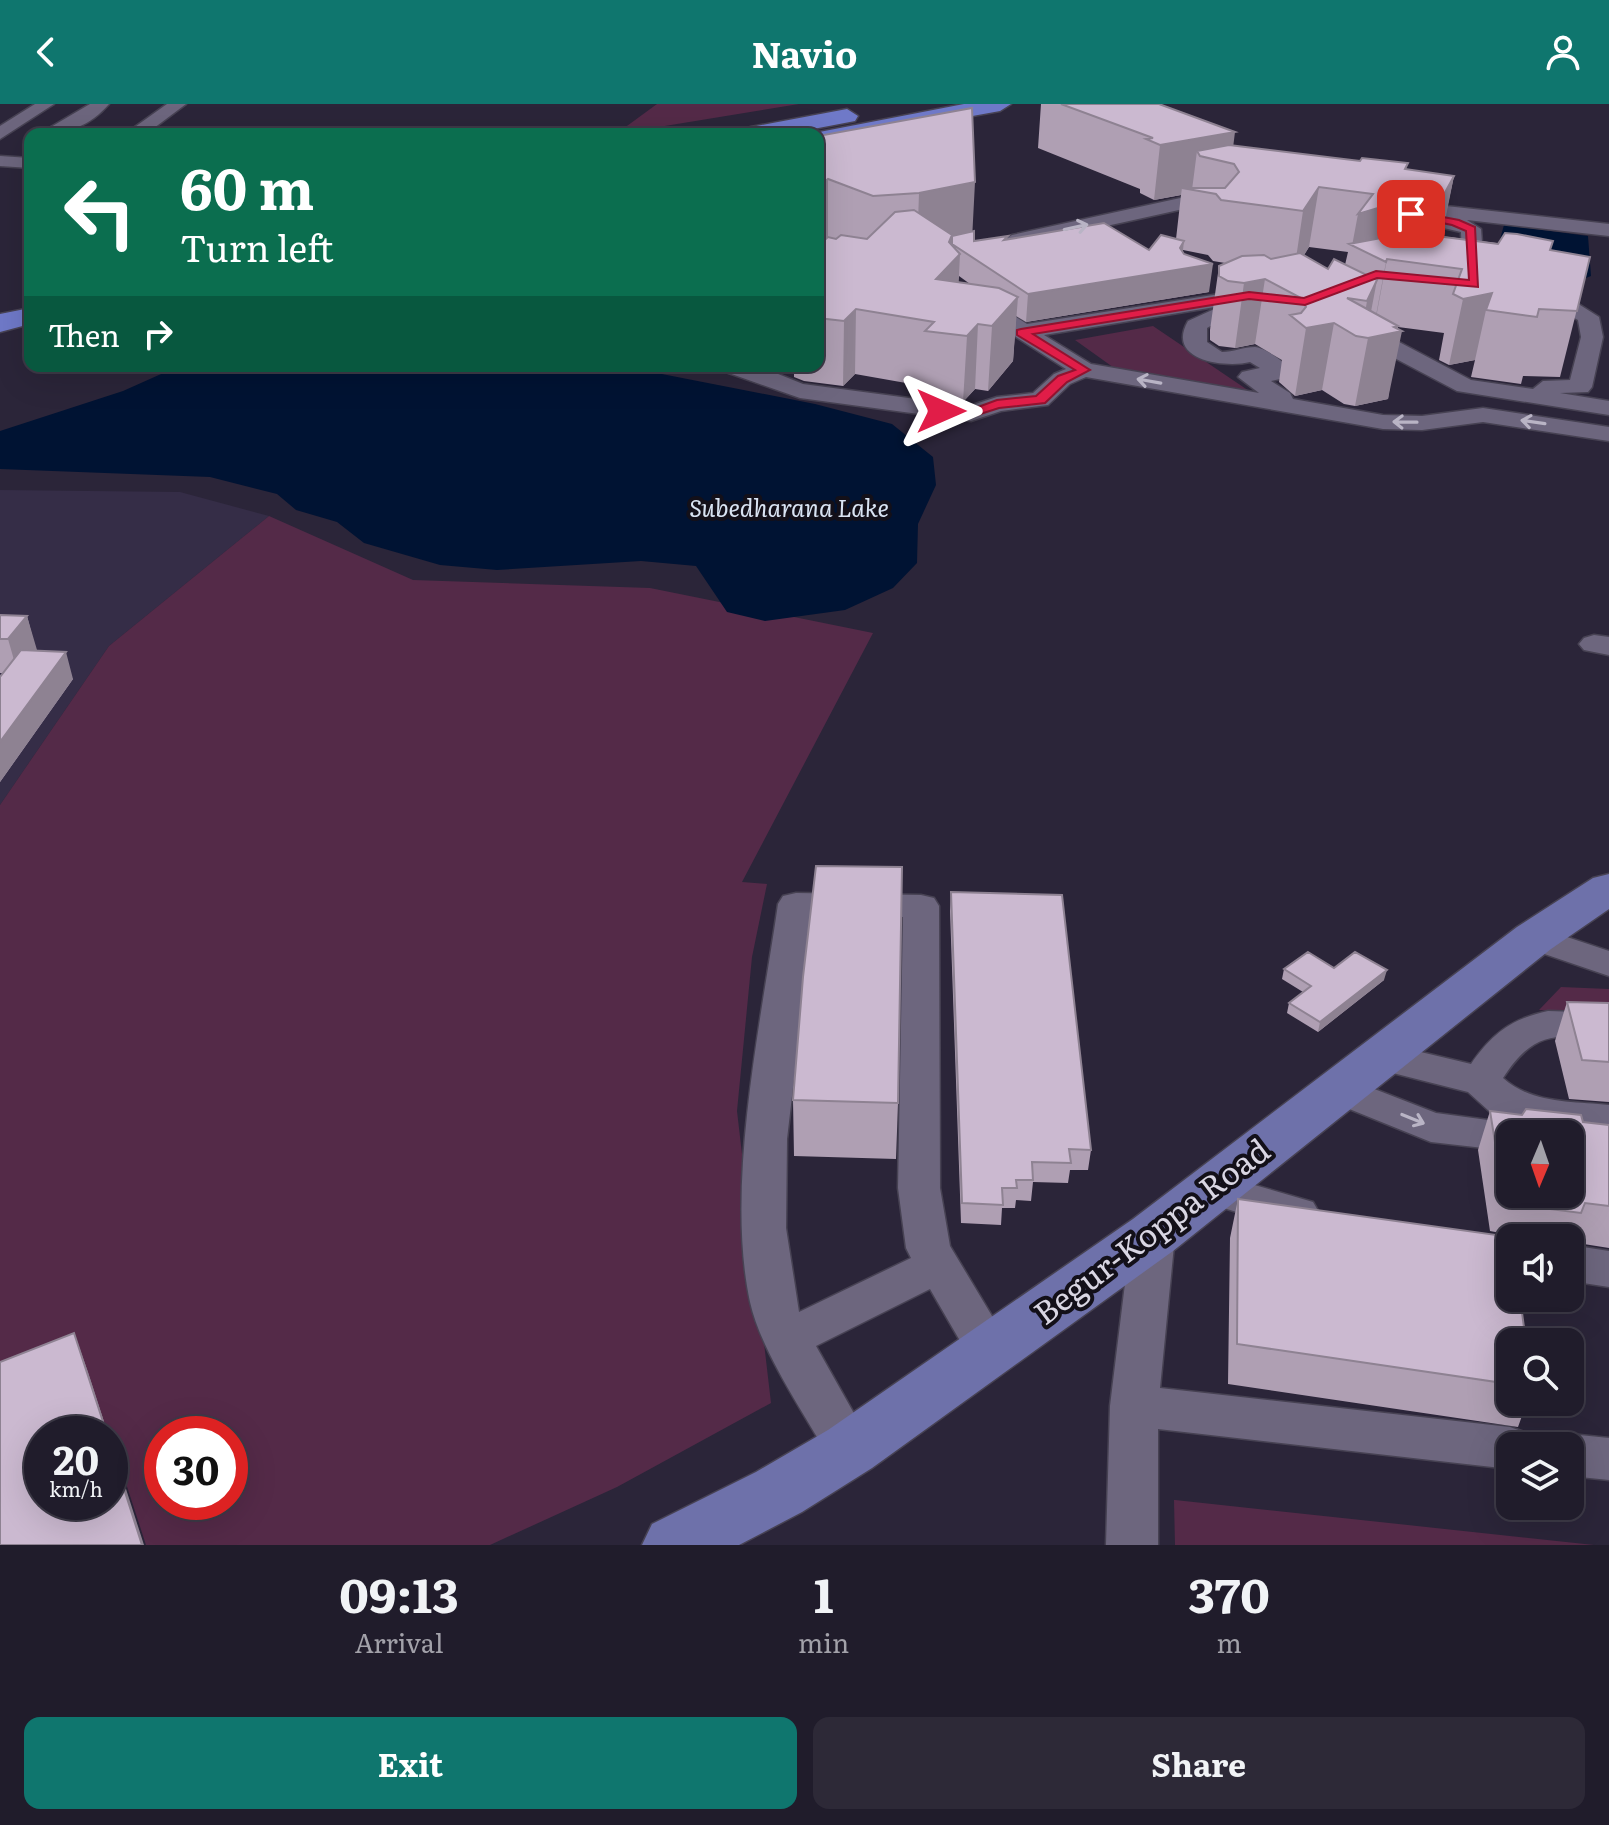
<!DOCTYPE html>
<style>
body{margin:0;font-family:Literata,serif;background:#2d2937;color:#f1f3f6;height:100vh;display:flex;flex-direction:column;font-size:30px;white-space:nowrap}
*{box-sizing:border-box;margin:0}
p{font-size:26px;color:#a2a1a9}
.icon{flex:none;width:44px;height:44px;fill:none;stroke:currentColor;stroke-width:2;stroke-linecap:round;stroke-linejoin:round}
.map{position:relative;height:1441px;overflow:hidden}
.panel{display:flex;flex-direction:column;background:#201c2b;flex:1}
.panel>*{flex:none}
.banner{position:absolute;left:24px;top:24px;width:800px;height:244px;border-radius:16px;box-shadow:0 8px 32px #0002,0 0 0 2px #3d3a47;background:#0b6e4f;color:#fff;overflow:hidden}
.needle{width:52px;rotate:182deg}
.tools{position:absolute;left:1496px;top:1016px;display:grid;gap:16px}
.tools a{display:grid;place-items:center;width:88px;height:88px;border-radius:16px;background:#201c2b;box-shadow:0 8px 32px #0002,0 0 0 2px #3d3a47;font-size:40px}
.speed{position:absolute;left:24px;top:1312px;display:flex;gap:16px;font-size:40px;font-weight:700;text-align:center}
.speed>*{display:grid;place-content:center;width:104px;height:104px;border-radius:50%;background:#201c2b;box-shadow:0 8px 32px #0002,0 0 0 2px #3d3a47;line-height:1}
.speed small{font-size:20px;font-weight:400}
.speed .limit{border:12px solid #d22;background:#fff;color:#111}
.pin{position:absolute;display:grid;place-items:center;width:68px;height:68px;color:#fff;margin:-34px;border-radius:16px;box-shadow:0 4px 12px #0006}
.me{position:absolute;width:88px;margin:-44px;rotate:90deg;stroke-linejoin:round;filter:drop-shadow(0 0 6px #0008)}
.turn{display:flex;align-items:center;gap:28px;height:168px;padding:0 24px;font-size:36px}
.turn .icon{width:104px;height:104px;stroke-width:2.5}
.turn b{display:block;font-size:56px;line-height:68px}
.then{display:flex;align-items:center;height:76px;padding:0 24px;background:#0003;gap:16px;font-size:30px}
.eta{display:flex;justify-content:space-evenly;align-items:center;height:136px;text-align:center}
.eta b{font-size:48px;font-weight:700;line-height:56px}
.cta{display:flex;gap:16px;margin-top:auto;padding:16px 24px}
.cta a{flex:1;height:92px;border-radius:16px;background:#0f766e;color:#fff;font-size:32px;font-weight:700;line-height:92px;text-align:center}
.cta a+a{background:#2d2937;color:#f1f3f6}
header{display:flex;justify-content:space-between;align-items:center;height:104px;padding:0 24px;background:#0f766e;color:#fff;font-size:36px;font-weight:700}
.map>svg:first-child{display:block}
</style>
<header><svg class="icon" aria-label="back" viewBox="0 0 24 24"><path d="M15 5l-7 7 7 7"/></svg>Navio<svg class="icon" aria-label="person" viewBox="0 0 24 24"><circle cx="12" cy="8" r="4"/><path d="M4 21q1-7 8-7t8 7"/></svg></header>
<div class="map">
<svg width="1609" height="1441" viewBox="0 0 1609 1441">
<rect width="100%" height="100%" fill="#2b2539"/>
<path fill="#352d47" d="M 0,386 L 180,388 L 269,412 L 109,542 L 0,701 Z"/>
<path fill="#542a48" fill-rule="evenodd" d="M 657,0 L 799,0 L 616,30 Z
M 1153,222 L 1255,291 L 1124,271 L 1075,236 Z
M 269,412 L 413,476 L 650,484 L 873,529 L 742,778 L 767,780 L 752,853 L 737,1007 L 771,1299 L 617,1383 L 490,1441 L 146,1441 L 110,1330 L 0,1272 L 0,701 L 109,542 ZM 162,1330 L 230,1330 L 230,1398 L 162,1398 Z
M 1561,883 L 1609,885 L 1609,911 L 1539,906 Z
M 1174,1396 L 1175,1396 L 1594,1441 L 1175,1441 Z"/>
<path fill="#001333" d="M 1504,121 L 1588,132 L 1591,172 L 1578,177 L 1491,167 Z
M 179,262 L 621,262 L 815,300 L 892,320 L 933,353 L 936,381 L 918,420 L 917,459 L 893,484 L 845,506 L 765,517 L 727,508 L 696,462 L 641,457 L 497,466 L 440,461 L 364,439 L 337,418 L 296,406 L 277,390 L 210,373 L 0,365 L 0,327 L 123,287 Z"/>
<g fill="none" stroke-linecap="round" stroke-linejoin="round">
<g stroke="#474253" stroke-width="3">
<path id="minor" d="M 35,0 L 54,0 L 0,35 L 0,22 Z
M 90,0 L 109,0 C 90,22 68,30 39,30 Z
M 167,0 L 186,0 L 146,30 L 125,30 Z
M 0,52 L 30,54 L 30,64 L 0,62 Z
M 1226,84 L 1233,86 L 1235,90 L 1233,94 L 1012,143 L 1002,137 L 1012,131 Z
M 1446,102 L 1609,120 L 1609,132 L 1467,116 L 1481,125 L 1485,180 L 1474,186 L 1463,180 L 1461,128 L 1395,113 L 1392,109 L 1402,103 L 1437,109 L 1439,104 Z
M 1535,184 L 1561,189 L 1599,213 L 1603,233 L 1592,283 L 1588,288 L 1560,289 L 1609,297 L 1609,311 L 1457,287 L 1349,230 L 1346,225 L 1357,218 L 1365,220 L 1471,276 L 1533,285 L 1543,277 L 1570,276 L 1581,233 L 1578,216 L 1546,199 L 1527,195 L 1524,190 Z
M 1226,189 L 1234,190 L 1237,195 L 1234,199 L 1258,198 L 1269,204 L 1266,209 C 1244,214 1226,212 1207,224 L 1207,238 L 1222,248 C 1233,248 1244,243 1255,243 C 1266,244 1286,259 1293,268 L 1289,273 L 1271,277 L 1290,289 L 1293,295 L 1383,311 L 1422,312 L 1483,304 L 1609,323 L 1609,337 L 1483,318 L 1422,326 L 1383,325 L 1086,273 L 1070,280 L 1048,301 L 1001,307 L 971,317 L 800,294 L 723,267 L 719,262 L 758,262 L 803,280 L 969,302 L 997,293 L 1033,289 L 1054,270 L 1066,265 L 969,203 L 966,198 L 969,193 L 985,193 L 1027,220 ZM 1221,202 L 1188,217 C 1165,257 1226,264 1250,258 L 1260,264 L 1242,268 L 1238,273 L 1259,289 L 1091,260 L 1044,231 Z
M 1594,531 L 1609,533 L 1609,551 L 1584,546 L 1579,540 L 1584,534 Z
M 796,789 L 921,791 L 934,794 L 939,802 L 940,1084 L 950,1142 L 1013,1247 L 1006,1261 L 990,1266 L 974,1261 L 930,1185 L 816,1242 L 874,1345 L 867,1360 L 850,1366 L 833,1360 C 807,1314 761,1248 750,1198 C 725,1081 761,919 778,800 L 783,792 ZM 813,812 L 903,813 L 898,1084 L 906,1144 L 911,1154 L 799,1208 L 786,1124 L 787,1035 Z
M 1534,822 L 1609,847 L 1609,872 L 1521,842 L 1516,834 L 1521,826 Z
M 1548,907 L 1609,909 L 1609,935 C 1556,931 1535,925 1503,974 C 1532,1000 1572,997 1609,1001 L 1609,1031 L 1532,1023 L 1489,1007 L 1468,988 L 1369,963 L 1363,953 L 1369,943 L 1383,939 L 1471,960 C 1492,930 1511,915 1548,907 Z
M 1341,972 L 1436,1009 L 1525,1021 L 1530,1030 L 1510,1030 L 1510,1047 L 1431,1038 L 1327,996 L 1321,986 L 1327,976 Z
M 1213,1069 L 1313,1098 L 1320,1110 L 1313,1122 L 1298,1127 L 1198,1096 L 1192,1085 L 1198,1074 Z
M 1153,1114 L 1168,1119 L 1175,1131 L 1160,1284 L 1510,1323 L 1527,1329 L 1534,1342 L 1510,1342 L 1510,1365 L 1158,1325 L 1158,1441 L 1106,1441 L 1110,1302 L 1131,1131 L 1138,1119 Z
M 1570,1141 L 1609,1147 L 1609,1183 L 1570,1177 Z
M 1570,1330 L 1609,1334 L 1609,1376 L 1570,1372 L 1570,1342 L 1550,1342 L 1553,1336 Z"/>
</g>
<g stroke="#474253" stroke-width="3">
<path id="major" d="M 1609,770 L 1609,805 L 1551,845 L 1173,1147 L 872,1364 L 802,1408 L 739,1441 L 642,1441 L 652,1420 L 756,1368 L 828,1326 L 1133,1115 L 1517,823 L 1593,774 Z"/>
</g>
<g stroke="#474253" stroke-width="3">
<path id="highway" d="M 964,0 L 1011,0 L 1000,7 L 818,40 L 818,30 L 809,30 Z
M 847,5 L 858,12 L 855,17 L 787,30 L 740,30 L 743,25 L 751,23 Z
M 30,204 L 30,220 L 0,228 L 0,210 Z"/>
</g>
<use href="#minor" fill="#6d667e" fill-rule="evenodd"/>
<use href="#major" fill="#6e71aa" fill-rule="evenodd"/>
<use href="#highway" fill="#6f79c8" fill-rule="evenodd"/>
</g>
<path fill="#af9fb3" fill-rule="evenodd" d="M 1041,0 L 1159,0 L 1233,42 L 1454,72 L 1441,132 L 1551,146 L 1590,153 L 1560,273 L 1523,272 L 1521,280 L 1471,273 L 1475,256 L 1449,261 L 1439,256 L 1444,229 L 1398,223 L 1388,295 L 1355,302 L 1344,300 L 1322,286 L 1295,292 L 1279,278 L 1282,256 L 1255,240 L 1235,244 L 1219,242 L 1210,236 L 1210,226 L 1219,162 L 1225,159 L 1213,157 L 1208,151 L 1183,146 L 1183,148 L 1209,188 L 1026,218 L 1016,212 L 1013,257 L 988,287 L 975,285 L 963,298 L 923,293 L 923,282 L 855,270 L 843,282 L 804,277 L 794,273 L 794,262 L 818,262 L 818,142 L 831,134 L 828,133 L 818,32 L 972,4 L 972,127 L 974,137 L 1007,135 L 1149,146 L 1176,135 L 1181,91 L 1154,96 L 1140,89 L 1140,85 L 1038,44 ZM 1309,143 L 1348,148 L 1345,161 L 1328,165 L 1304,151 ZM 959,172 L 970,180 L 958,178 Z
M 0,511 L 27,512 L 36,547 L 73,575 L 0,678 L 0,573 L 3,569 L 0,569 Z
M 951,788 L 1091,1046 L 1088,1066 L 1070,1066 L 1068,1079 L 1033,1078 L 1031,1097 L 1016,1096 L 1015,1104 L 1002,1104 L 1001,1121 L 961,1119 L 950,807 Z
M 1334,864 L 1384,876 L 1318,928 L 1287,909 L 1289,899 L 1303,888 L 1282,875 L 1284,865 Z
M 1567,898 L 1609,899 L 1609,998 L 1569,995 L 1555,937 Z
M 793,996 L 898,999 L 896,1055 L 794,1052 Z
M 1490,1007 L 1609,1021 L 1609,1144 L 1571,1138 L 1570,1140 L 1570,1134 L 1515,1134 L 1516,1132 L 1490,1127 L 1478,1046 ZM 1510,1030 L 1570,1090 L 1510,1090 Z
M 1238,1095 L 1510,1238 L 1510,1298 L 1527,1298 L 1518,1323 L 1228,1280 L 1230,1134 Z"/>
<path fill="#8e8292" d="M 1235,28 L 1231,60 L 1197,47 L 1192,86 L 1182,84 L 1181,91 L 1154,96 L 1160,41 Z
M 1454,72 L 1442,132 L 1425,160 L 1436,105 Z
M 828,75 L 828,133 L 818,141 L 818,83 Z
M 975,78 L 972,136 L 952,140 L 960,150 L 957,212 L 936,175 L 917,148 L 919,89 Z
M 1319,83 L 1309,143 L 1294,168 L 1303,107 Z
M 1388,101 L 1378,154 L 1352,142 L 1358,110 Z
M 1184,137 L 1181,164 L 1213,160 L 1209,188 L 1026,218 L 1028,190 L 1180,144 Z
M 1387,155 L 1375,219 L 1374,222 L 1386,158 Z
M 1265,175 L 1255,240 L 1235,244 L 1244,179 Z
M 1377,176 L 1366,234 L 1361,233 L 1367,197 Z
M 1492,189 L 1486,206 L 1475,256 L 1449,261 L 1463,195 Z
M 1018,193 L 1013,257 L 988,287 L 992,222 Z
M 856,205 L 855,270 L 843,282 L 844,217 Z
M 1334,219 L 1322,286 L 1295,292 L 1306,224 Z
M 978,220 L 975,285 L 963,298 L 967,232 Z
M 1398,222 L 1397,228 L 1402,227 L 1388,295 L 1355,302 L 1368,234 Z
M 27,512 L 37,546 L 18,570 L 8,535 Z
M 66,548 L 73,575 L 0,678 L 0,638 Z
M 1387,866 L 1384,876 L 1318,928 L 1320,918 Z
M 74,1229 L 88,1268 L 108,1330 L 107,1330 Z
M 110,1335 L 144,1441 L 142,1441 L 110,1341 Z"/>
<path fill="#cbb9d0" stroke="#8e8292" stroke-width="2" d="M 1061,0 L 1159,0 L 1235,28 L 1160,41 L 1146,35 L 1153,34 Z
M 972,4 L 975,78 L 919,89 L 873,92 L 828,75 L 818,83 L 818,32 Z
M 1229,41 L 1360,57 L 1362,54 L 1408,59 L 1405,65 L 1454,72 L 1436,105 L 1388,101 L 1358,110 L 1373,90 L 1319,83 L 1303,107 L 1221,96 L 1216,90 L 1182,84 L 1225,84 L 1239,68 L 1234,60 L 1200,52 L 1197,47 Z
M 914,106 L 952,131 L 949,138 L 960,150 L 936,175 L 999,184 L 1018,193 L 992,222 L 978,220 L 967,232 L 925,227 L 934,218 L 856,205 L 844,217 L 818,214 L 818,142 L 828,133 L 836,135 L 841,131 L 867,135 L 895,108 Z
M 1390,118 L 1427,122 L 1425,126 L 1384,120 Z
M 1104,119 L 1149,146 L 1161,131 L 1184,137 L 1180,144 L 1184,150 L 1213,160 L 1028,190 L 952,140 L 952,132 L 974,127 L 974,137 L 1008,132 L 1004,136 Z
M 1440,123 L 1436,132 L 1498,140 L 1505,129 L 1517,130 L 1553,137 L 1550,146 L 1590,153 L 1577,207 L 1539,205 L 1537,213 L 1486,206 L 1492,189 L 1463,195 L 1453,190 L 1462,165 L 1387,155 L 1386,158 L 1349,140 Z
M 1300,149 L 1328,165 L 1334,155 L 1377,176 L 1367,197 L 1347,194 L 1398,222 L 1394,223 L 1402,227 L 1368,234 L 1356,232 L 1334,219 L 1306,224 L 1290,211 L 1301,209 L 1306,203 L 1301,194 L 1265,175 L 1244,179 L 1228,177 L 1219,172 L 1219,162 L 1242,152 L 1264,151 L 1271,155 Z
M 0,511 L 27,512 L 8,535 L 0,535 Z
M 21,546 L 66,548 L 0,638 L 0,573 Z
M 816,762 L 902,763 L 898,999 L 793,996 L 803,873 Z
M 951,788 L 1062,791 L 1091,1046 L 1069,1045 L 1071,1059 L 1032,1058 L 1033,1076 L 1016,1076 L 1017,1084 L 1002,1084 L 1003,1101 L 962,1099 Z
M 1308,848 L 1334,864 L 1355,848 L 1387,866 L 1320,918 L 1289,899 L 1311,882 L 1284,865 Z
M 1567,898 L 1609,899 L 1609,958 L 1582,956 Z
M 1526,1005 L 1581,1011 L 1583,1018 L 1609,1021 L 1609,1102 L 1585,1099 L 1581,1109 L 1526,1102 L 1530,1093 L 1514,1090 L 1570,1090 L 1570,1030 L 1510,1030 L 1510,1089 L 1503,1088 L 1490,1007 L 1522,1011 Z
M 1238,1095 L 1511,1133 L 1510,1194 L 1520,1194 L 1526,1238 L 1510,1238 L 1510,1280 L 1237,1240 Z
M 74,1229 L 107,1330 L 42,1330 L 42,1398 L 110,1398 L 110,1341 L 142,1441 L 0,1441 L 0,1258 Z"/>
<defs><path id="oneway-shaft" d="M-6 0H5M1.5-3L5.5 0L1.5 3" fill="none" stroke-width="1.6" stroke-linecap="round" stroke-linejoin="round" transform="scale(2)"/></defs>
<g stroke="#b9b4c5">
<use href="#oneway-shaft" transform="translate(1076 123) rotate(-12)"/>
<use href="#oneway-shaft" transform="translate(1149 277) rotate(-170)"/>
<use href="#oneway-shaft" transform="translate(1405 318) rotate(-179)"/>
<use href="#oneway-shaft" transform="translate(1533 318) rotate(-172)"/>
<use href="#oneway-shaft" transform="translate(1413 1015) rotate(22)"/>
</g>
<path fill="#e11d48" stroke="#92132f" stroke-width="2" d="M 1411,107 L 1459,116 L 1475,123 L 1478,183 L 1377,174 L 1305,201 L 1249,195 L 1033,230 L 1090,266 L 1067,278 L 1045,299 L 999,304 L 971,313 L 941,311 L 935,307 L 941,303 L 970,306 L 997,296 L 1036,292 L 1058,272 L 1075,266 L 1017,231 L 1017,226 L 1021,225 L 1249,188 L 1304,194 L 1376,167 L 1469,176 L 1466,127 L 1452,121 L 1407,112 L 1405,110 Z"/>
<g text-anchor="middle" stroke-width="8" stroke-linejoin="round" paint-order="stroke">
<g font-size="24" font-style="italic" fill="#d9e4f3" stroke="#131019">
<text x="789" y="413">Subedharana Lake</text>
</g>
<g font-size="32" fill="#d9d6e3" stroke="#131019">
<text transform="translate(1152 1128) rotate(-37)" y="11">Begur-Koppa Road</text>
</g>
</g>
</svg>
<div class="tools">
<a><svg class="needle" viewBox="-14 -14 28 28"><path d="M0-13l5 13h-10z" fill="#e53935"/><path d="M0 13l5-13h-10z" fill="#a2a1a9"/></svg></a>
<a><svg class="icon" aria-label="sound" viewBox="0 0 24 24"><path d="M4 9h4l5-4v14l-5-4H4zM17 9q2 3 0 6"/></svg></a>
<a><svg class="icon" aria-label="search" viewBox="0 0 24 24"><circle cx="10" cy="10" r="6"/><path d="M15 15l6 6"/></svg></a>
<a><svg class="icon" aria-label="layers" viewBox="0 0 24 24"><path d="M12 4l9 5-9 5-9-5zM3 14l9 5 9-5"/></svg></a>
</div>
<div class="speed"><div>20<small>km/h</small></div><div class="limit">30</div></div>
<div class="pin" style="left:1411px;top:110px;background:#d93025"><svg class="icon" aria-label="arrive" viewBox="0 0 24 24"><path d="M6 21V4h12l-3 4 3 4H6"/></svg></div>
<svg class="me" style="left:941px;top:307px" viewBox="-20 -20 40 40"><path d="M0-17L14 15 0 8-14 15z" fill="#e11d48" stroke="#fff" stroke-width="4"/></svg>
<div class="banner">
<div class="turn"><svg class="icon" aria-label="left" viewBox="0 0 24 24"><path d="M17 20v-9H6M10 6l-5 5 5 5"/></svg><div><b>60 m</b>Turn left</div></div>
<div class="then">Then<svg class="icon" aria-label="right" viewBox="0 0 24 24"><path d="M7 20v-9h11M14 6l5 5-5 5"/></svg></div>
</div>
</div>
<section class="panel">
<div class="eta">
<div><b>09:13</b><p>Arrival</p></div>
<div><b>1</b><p>min</p></div>
<div><b>370</b><p>m</p></div>
</div>
<div class="cta"><a>Exit</a><a>Share</a></div>
</section>
